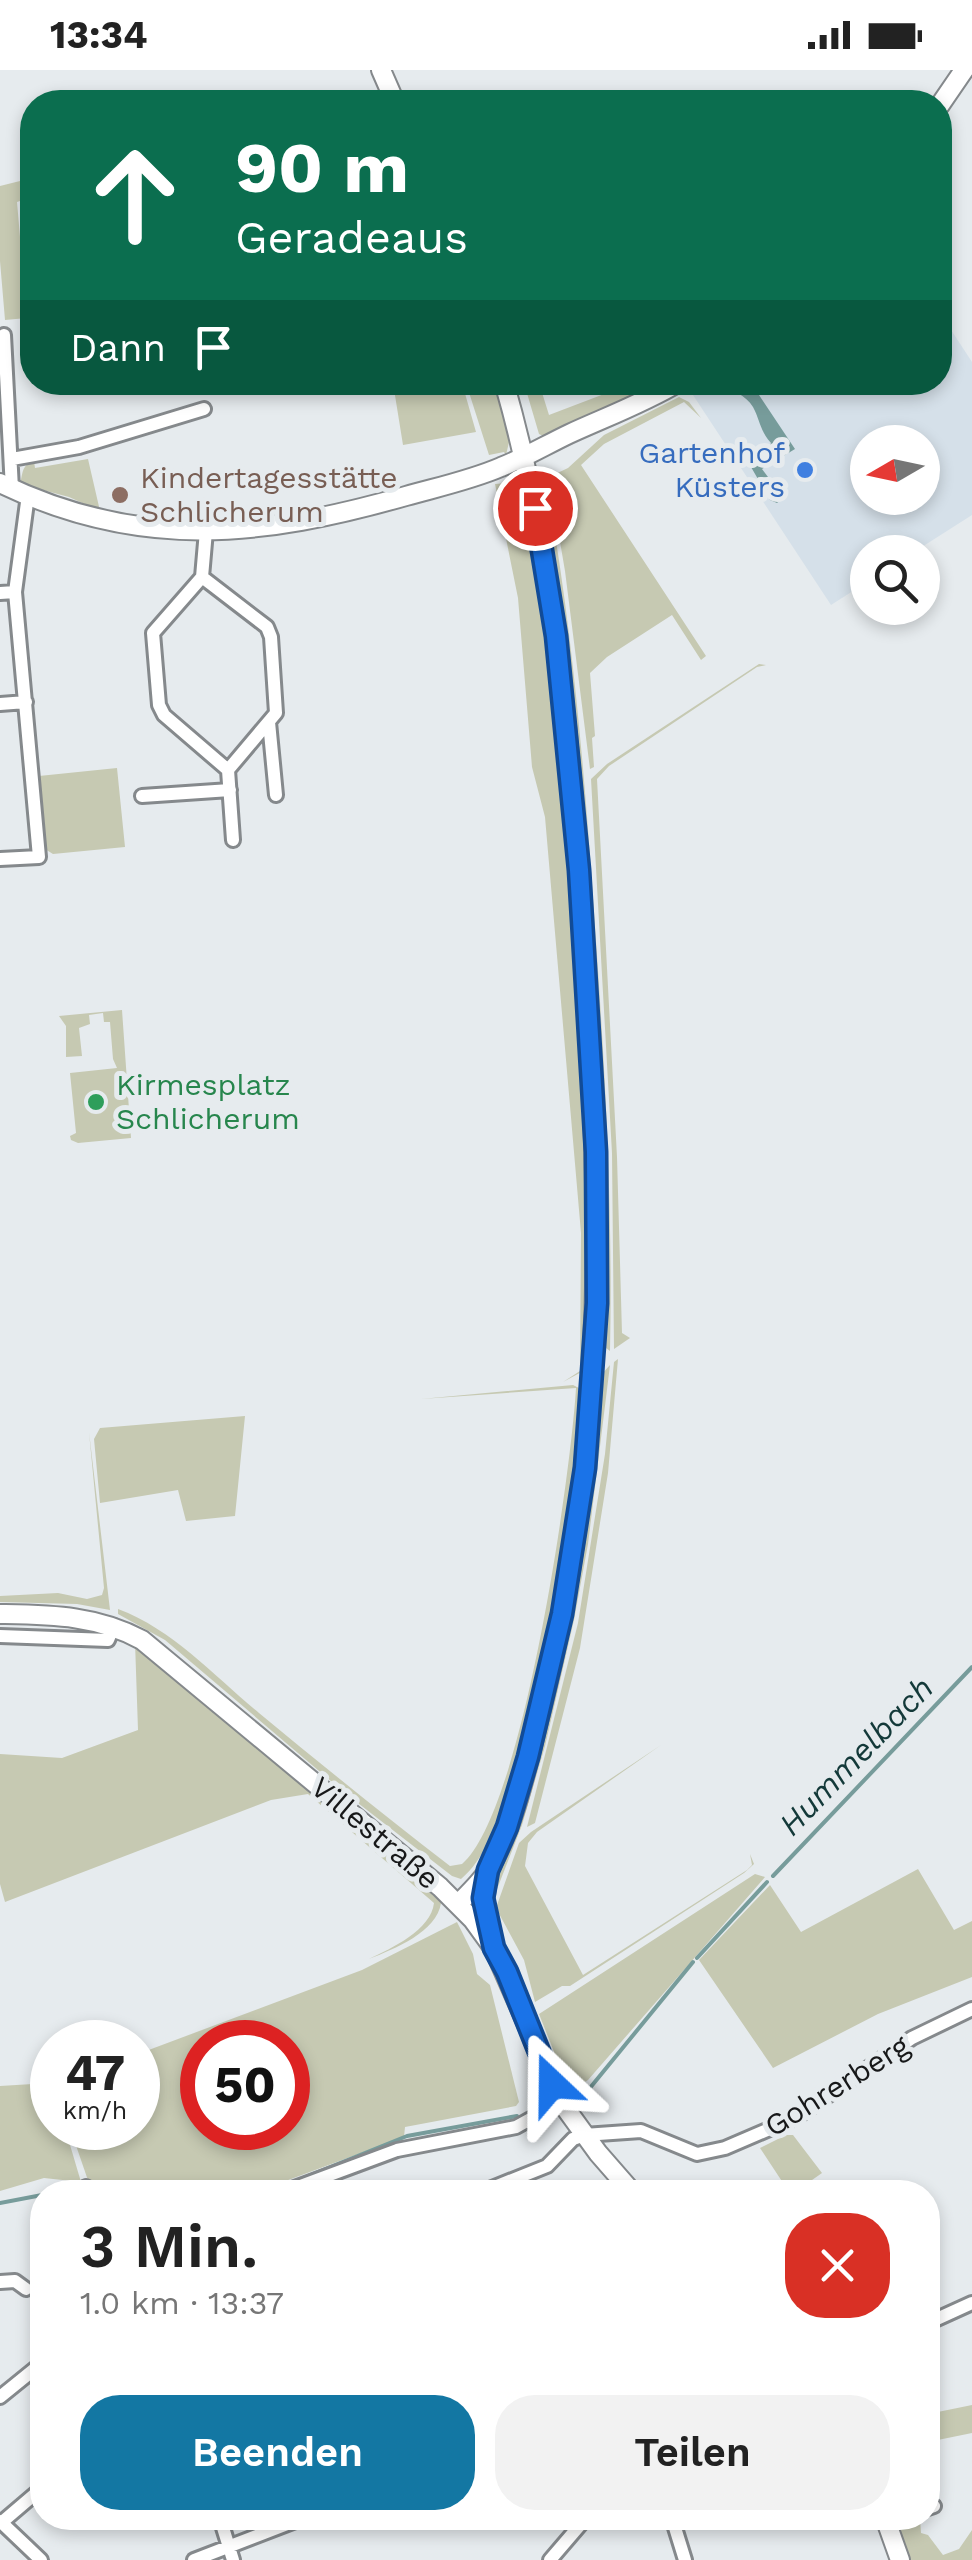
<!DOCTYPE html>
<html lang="de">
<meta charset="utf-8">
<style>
body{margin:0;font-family:"Work Sans",sans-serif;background:#f2f2f2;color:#222;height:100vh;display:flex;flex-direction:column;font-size:38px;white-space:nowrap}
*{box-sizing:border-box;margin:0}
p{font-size:32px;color:#767676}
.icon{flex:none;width:55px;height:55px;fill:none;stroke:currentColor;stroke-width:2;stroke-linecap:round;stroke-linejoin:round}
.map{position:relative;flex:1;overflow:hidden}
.details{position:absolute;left:30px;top:2110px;width:910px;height:350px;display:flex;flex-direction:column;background:#fff;border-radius:40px;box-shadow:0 5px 15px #0003}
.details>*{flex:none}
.banner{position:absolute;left:20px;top:20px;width:932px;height:305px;border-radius:40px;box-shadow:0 5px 15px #0003;background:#0b6e4f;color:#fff;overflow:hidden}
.needle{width:65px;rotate:261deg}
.fabs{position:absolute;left:850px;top:355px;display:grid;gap:20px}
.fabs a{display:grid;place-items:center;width:90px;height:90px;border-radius:50%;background:#fff;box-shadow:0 5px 15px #0003;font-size:50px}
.speed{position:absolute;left:30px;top:1950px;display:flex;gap:20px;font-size:50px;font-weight:700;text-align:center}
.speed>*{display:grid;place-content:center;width:130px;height:130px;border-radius:50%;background:#fff;box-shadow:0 5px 15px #0003;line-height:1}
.speed small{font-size:25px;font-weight:400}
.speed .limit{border:15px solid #d22;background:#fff;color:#111}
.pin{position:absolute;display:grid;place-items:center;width:85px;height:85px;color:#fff;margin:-42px;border:5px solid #fff;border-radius:50%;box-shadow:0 2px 10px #0007}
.me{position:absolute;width:110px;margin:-55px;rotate:337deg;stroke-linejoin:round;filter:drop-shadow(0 0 8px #0008)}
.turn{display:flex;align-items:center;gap:35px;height:210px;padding:0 50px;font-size:45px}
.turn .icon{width:130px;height:130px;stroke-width:2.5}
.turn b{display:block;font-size:70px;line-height:85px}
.then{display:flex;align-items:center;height:95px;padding:0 50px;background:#0003;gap:20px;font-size:38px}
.round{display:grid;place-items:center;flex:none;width:105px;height:105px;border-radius:40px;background:#f2f2f2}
.headline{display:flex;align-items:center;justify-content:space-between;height:170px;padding:0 50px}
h1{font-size:60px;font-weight:600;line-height:75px}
.button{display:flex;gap:20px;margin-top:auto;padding:20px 50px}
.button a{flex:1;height:115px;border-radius:40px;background:#1377a3;color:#fff;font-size:40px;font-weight:600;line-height:115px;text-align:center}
.button a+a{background:#f2f2f2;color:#222}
.status{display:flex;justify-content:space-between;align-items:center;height:70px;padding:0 50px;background:#fff;direction:ltr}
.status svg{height:28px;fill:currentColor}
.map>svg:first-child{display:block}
</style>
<div class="status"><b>13:34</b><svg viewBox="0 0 49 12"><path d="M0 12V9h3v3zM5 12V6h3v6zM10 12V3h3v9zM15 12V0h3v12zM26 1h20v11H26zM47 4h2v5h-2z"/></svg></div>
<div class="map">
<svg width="972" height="2490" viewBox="0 0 972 2490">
<rect width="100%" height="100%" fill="#e6ebee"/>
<path fill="#d5e0e9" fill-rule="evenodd" d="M 940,243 L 972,292 L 972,445 L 914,482 L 868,482 L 867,512 L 831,535 L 691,322 L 705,312 L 940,312 ZM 868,372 L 922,372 L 922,428 L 868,428 Z"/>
<path fill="#c6c9b2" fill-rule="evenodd" d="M 32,108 L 32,127 L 17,132 L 27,248 L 5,250 L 0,191 L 0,116 Z
M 393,313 L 462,313 L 476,362 L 403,375 Z
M 466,313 L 494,313 L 510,368 L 506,385 L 504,382 L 489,385 Z
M 524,313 L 539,313 L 549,345 L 633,313 L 668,313 L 543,366 L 539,364 Z
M 679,327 L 689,332 L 701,348 L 684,332 L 604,374 L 581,395 L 706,586 L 701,590 L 672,545 L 607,587 L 590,603 L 595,666 L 592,668 L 594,697 L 590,699 L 565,501 L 549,407 L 568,398 L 604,365 Z
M 88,389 L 100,441 L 69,427 L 20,414 C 23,404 21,395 34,391 L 35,398 Z
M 538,408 L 546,412 C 573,559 585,708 595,857 C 605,998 613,1139 610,1281 L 602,1275 L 604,1139 L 560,548 L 554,488 Z
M 520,412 L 549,565 L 574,826 L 590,1132 L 587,1299 L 563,1312 L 580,1301 L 581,1163 L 545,747 L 532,697 L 518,528 L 495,414 Z
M 759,594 L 766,595 L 757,597 L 609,696 L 597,709 L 617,1087 L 622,1263 L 630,1268 L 614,1279 L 612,1083 L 591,709 L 607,694 Z
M 117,698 L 125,777 L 53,784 L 45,779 L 39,706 Z
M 122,940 L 131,1068 L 78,1073 L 71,1070 L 70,1066 L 76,1063 L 70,1003 L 117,998 L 113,989 L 110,952 L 104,952 L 103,943 L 89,945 L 90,954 L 79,958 L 82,986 L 66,987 L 66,956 L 59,946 Z
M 618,1289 L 608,1403 L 580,1578 L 535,1753 L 527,1757 L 578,1553 L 605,1384 L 614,1292 Z
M 610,1295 L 588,1474 L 574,1550 L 545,1676 L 522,1755 L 492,1832 L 489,1820 L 507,1779 L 594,1377 L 601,1305 Z
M 573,1315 L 585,1321 C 570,1458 555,1599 506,1729 C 496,1756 484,1790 461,1809 L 452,1806 L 345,1723 L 165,1570 L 118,1544 L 118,1539 C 174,1560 214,1606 259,1643 C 322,1695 385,1746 450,1796 L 462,1794 C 523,1742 571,1405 576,1318 L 421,1329 Z
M 245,1346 L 235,1446 L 186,1451 L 178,1420 L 100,1433 L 94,1369 L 100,1358 Z
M 89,1362 L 110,1540 L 77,1534 L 0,1532 L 0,1526 L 58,1523 L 87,1529 L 102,1525 L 104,1518 Z
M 135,1572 L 436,1825 L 441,1833 C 437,1862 394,1879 369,1889 C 392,1878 431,1860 434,1833 L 308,1724 L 271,1730 L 5,1832 L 0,1814 L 0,1684 L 62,1688 L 138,1660 Z
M 661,1675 L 537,1762 L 528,1773 L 525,1796 L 583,1905 L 747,1800 L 752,1795 L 750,1784 L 754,1794 L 744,1803 L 570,1916 L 562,1916 L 535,1932 L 524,1890 L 496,1838 L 519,1773 L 531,1762 Z
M 918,1799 L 954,1860 L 972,1851 L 972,1907 L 878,1944 L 773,1998 L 699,1890 L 770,1815 L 801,1862 Z
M 755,1804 L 765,1807 L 588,2010 L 570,2022 L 539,1944 Z
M 457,1852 L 473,1884 L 477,1904 L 490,1915 L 519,2032 L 516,2036 L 405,2057 L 404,2067 L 256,2122 L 92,2122 L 70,2058 L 138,2058 L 138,1984 L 362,1900 ZM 202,1972 L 288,1972 L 288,2058 L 202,2058 Z
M 49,2013 L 52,2015 L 52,2058 L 65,2058 L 81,2112 L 44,2108 L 0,2121 L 0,2016 Z
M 786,2065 L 793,2065 L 822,2103 L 795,2122 L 789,2122 L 760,2078 Z
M 972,2335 L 972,2363 L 928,2372 L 928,2344 Z
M 891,2448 L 920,2448 L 921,2463 L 928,2465 L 943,2485 L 959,2479 L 972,2460 L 972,2490 L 906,2490 Z"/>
<path fill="#779c9b" d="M 721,313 L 751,313 L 795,379 L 762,399 L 783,427 L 777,433 L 770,430 L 751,397 L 753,391 L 764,387 L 771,373 C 760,361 760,350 753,337 C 746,325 731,320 721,313 Z"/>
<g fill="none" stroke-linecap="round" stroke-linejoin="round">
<path stroke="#779c9b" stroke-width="4" d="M 773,1806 L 972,1597
M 697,1888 L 767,1812
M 576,2035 L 693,1892
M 298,2110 L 407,2066 L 517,2046
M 268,2122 L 284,2116
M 0,2133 L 42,2125"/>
<g stroke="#85898c" stroke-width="18">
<path id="street" d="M 4,265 L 12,419
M 12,389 L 79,377 L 204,339
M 206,461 L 202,507 L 153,563 L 159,635 L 164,645 L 228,700 L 233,770
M 202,507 L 267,557 L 271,567 L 276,643 L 228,700
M 0,523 L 15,522
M 0,634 L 26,632
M 269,652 L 276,725
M 142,726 L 230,720
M 0,789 L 39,787 L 15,522 L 28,425
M 0,1566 L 108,1570 L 114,1556
M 86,2117 L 87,2122
M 284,2122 L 397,2080 L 516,2057 L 561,2032
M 482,2122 L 547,2096 L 573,2069 L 584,2065 L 641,2061 L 697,2084 L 725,2078 L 795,2048 L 912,1968 L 972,1939
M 0,2212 L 15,2211 L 26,2219
M 928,2253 L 972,2233
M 0,2327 L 42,2293
M 928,2438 L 934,2436
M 220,2448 L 233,2490
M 672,2448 L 685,2490
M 0,2451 L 41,2490
M 1,2453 L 42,2418
M 194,2490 L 303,2448
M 550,2490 L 586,2448"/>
</g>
<g stroke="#85898c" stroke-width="22">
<path id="secondary" d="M 381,0 L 395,32
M 940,35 L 964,0
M 0,413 C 140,481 262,467 406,426 C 438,417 471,410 501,397 C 524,388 546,375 569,364 C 606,347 644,333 679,312
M 0,1544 C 51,1545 96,1545 142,1570 L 440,1817 L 473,1850 L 494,1879 L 561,2032 L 598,2083 L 632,2122
M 487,1806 L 484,1835 L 491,1868
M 458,1834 C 469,1823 481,1812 489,1799 C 517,1751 528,1689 542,1636 C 610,1367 601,1110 581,837 C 569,660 553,483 504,312
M 885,2448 L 900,2490"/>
</g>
<use href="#street" stroke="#fff" stroke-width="12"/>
<use href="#secondary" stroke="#fff" stroke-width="18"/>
</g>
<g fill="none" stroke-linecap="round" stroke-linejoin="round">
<g stroke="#114b97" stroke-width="25">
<path id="route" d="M 535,438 L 556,566 L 579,800 L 596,1082 L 597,1233 L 585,1398 L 562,1544 L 528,1687 L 507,1757 L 488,1800 L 483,1828 L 494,1878 L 507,1902 L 552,2014"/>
</g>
<use href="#route" stroke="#1a73e8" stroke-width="18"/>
</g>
<circle fill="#3f7fe0" stroke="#e6ebee" stroke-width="4" cx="805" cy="400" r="10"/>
<circle fill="#8d6e63" stroke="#e6ebee" stroke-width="4" cx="120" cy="425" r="10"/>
<circle fill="#2e9e5b" stroke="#e6ebee" stroke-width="4" cx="96" cy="1032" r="10"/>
<g text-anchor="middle" stroke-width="10" stroke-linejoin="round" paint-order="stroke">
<g font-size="30" fill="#366cbe" stroke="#e6ebee" text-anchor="end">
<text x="785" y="393">Gartenhof<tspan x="785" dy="34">Küsters</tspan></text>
</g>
<g font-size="30" fill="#785e54" stroke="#e6ebee" text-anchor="start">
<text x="140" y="418">Kindertagesstätte<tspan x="140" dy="34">Schlicherum</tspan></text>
</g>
<g font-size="30" fill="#27864d" stroke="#e6ebee" text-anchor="start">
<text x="116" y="1025">Kirmesplatz<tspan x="116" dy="34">Schlicherum</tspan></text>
</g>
<g font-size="30" fill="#171819" stroke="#e6ebee">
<text transform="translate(375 1763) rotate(40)" y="10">Villestraße</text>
<text transform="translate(837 2016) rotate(-32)" y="10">Gohrerberg</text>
</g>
<g font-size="32" font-style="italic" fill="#133939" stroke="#e6ebee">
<text transform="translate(856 1686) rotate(-46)" y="11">Hummelbach</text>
</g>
</g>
</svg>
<div class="fabs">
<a><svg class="needle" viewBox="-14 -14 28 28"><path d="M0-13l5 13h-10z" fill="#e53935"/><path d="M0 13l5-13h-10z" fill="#767676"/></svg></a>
<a><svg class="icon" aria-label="search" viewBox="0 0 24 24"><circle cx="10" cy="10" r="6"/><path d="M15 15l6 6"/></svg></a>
</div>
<div class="speed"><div>47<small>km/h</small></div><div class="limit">50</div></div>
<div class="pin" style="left:535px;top:438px;background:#d93025"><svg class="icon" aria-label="arrive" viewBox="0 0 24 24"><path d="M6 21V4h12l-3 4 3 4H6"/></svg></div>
<svg class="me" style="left:552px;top:2014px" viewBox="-20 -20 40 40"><path d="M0-17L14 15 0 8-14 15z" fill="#1a73e8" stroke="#fff" stroke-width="4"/></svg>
<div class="banner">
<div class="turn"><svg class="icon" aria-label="ahead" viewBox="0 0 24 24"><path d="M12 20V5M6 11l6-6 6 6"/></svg><div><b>90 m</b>Geradeaus</div></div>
<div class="then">Dann<svg class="icon" aria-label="arrive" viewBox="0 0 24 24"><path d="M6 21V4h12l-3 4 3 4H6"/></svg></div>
</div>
<section class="details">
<div class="headline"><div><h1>3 Min.</h1><p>1.0 km · 13:37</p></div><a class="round" style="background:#d93025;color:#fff"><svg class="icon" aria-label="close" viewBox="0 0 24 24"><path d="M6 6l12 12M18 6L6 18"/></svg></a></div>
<div class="button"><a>Beenden</a><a>Teilen</a></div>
</section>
</div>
